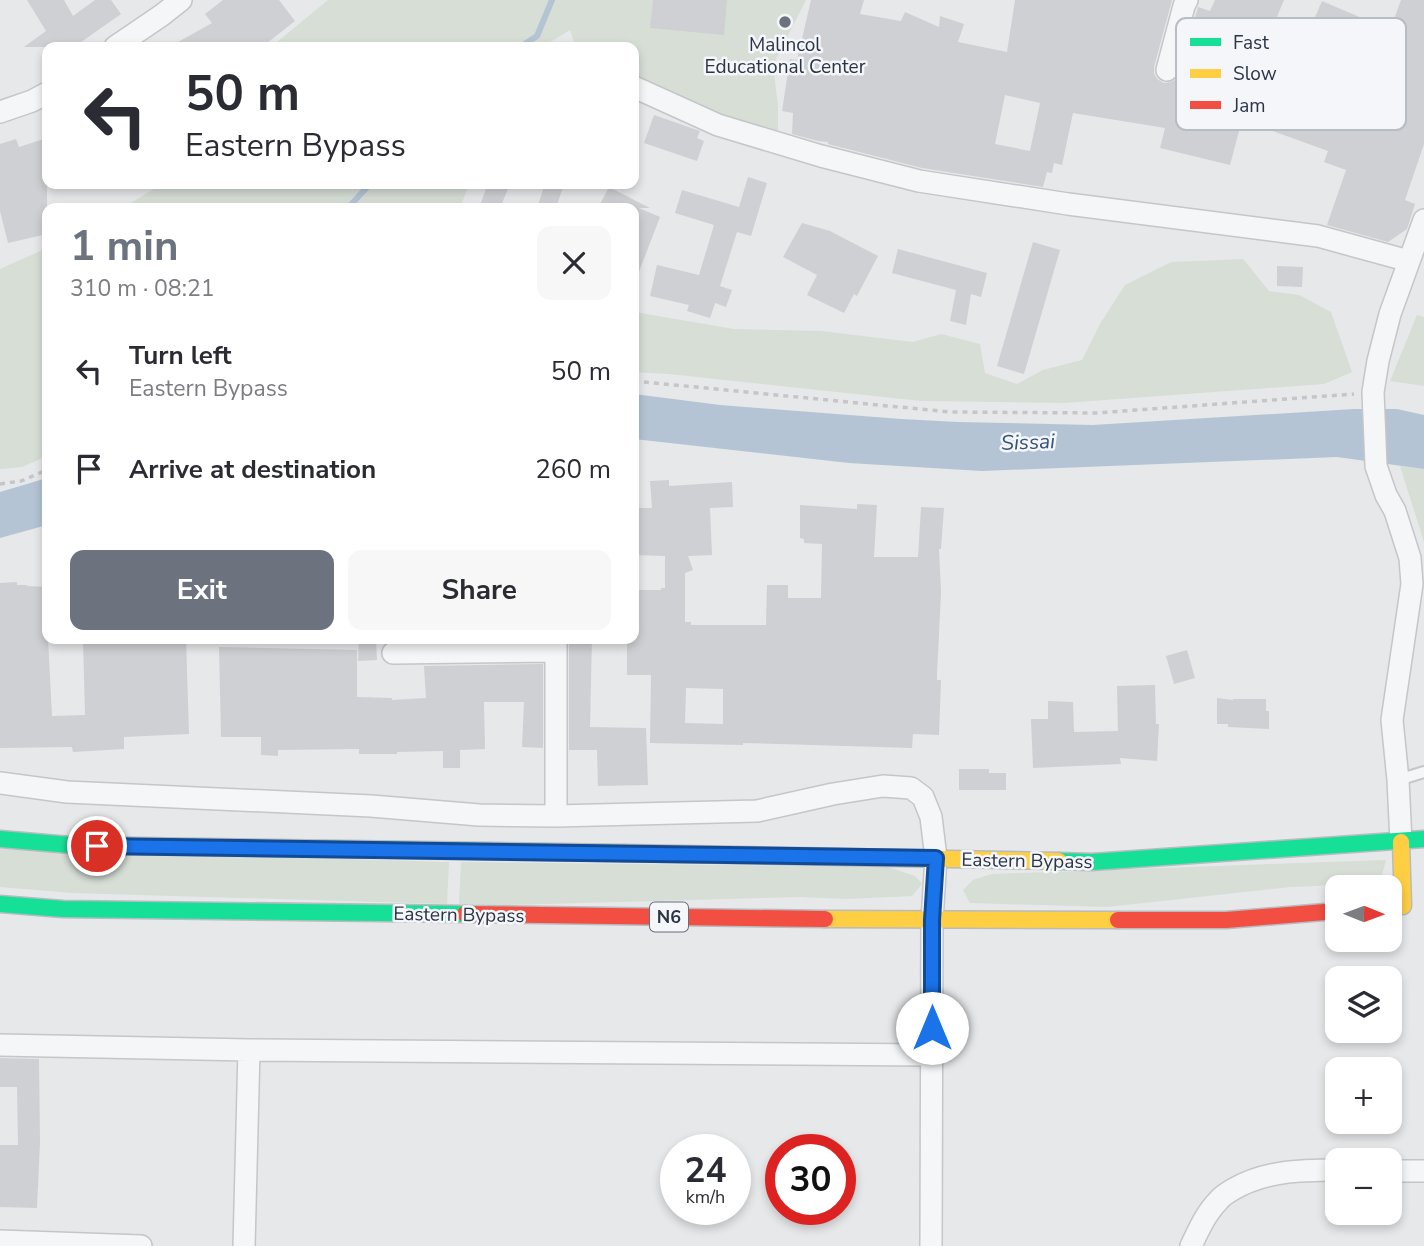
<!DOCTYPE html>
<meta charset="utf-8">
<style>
body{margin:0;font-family:"Nunito Sans",sans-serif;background:#f7f7f7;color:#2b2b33;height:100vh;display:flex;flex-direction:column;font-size:26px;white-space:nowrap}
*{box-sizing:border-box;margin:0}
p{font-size:23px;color:#7c7c81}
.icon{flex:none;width:38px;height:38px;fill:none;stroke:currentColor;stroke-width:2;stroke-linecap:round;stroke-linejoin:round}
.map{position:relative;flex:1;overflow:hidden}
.panel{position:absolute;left:42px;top:203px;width:597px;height:441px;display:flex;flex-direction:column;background:#fff;border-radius:14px;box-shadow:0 4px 10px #0003}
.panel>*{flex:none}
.hud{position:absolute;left:42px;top:42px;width:597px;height:147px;border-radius:14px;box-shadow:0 4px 10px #0003;background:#fff;color:#2b2b33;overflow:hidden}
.needle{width:46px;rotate:91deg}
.buttons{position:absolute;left:1325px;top:875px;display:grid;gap:14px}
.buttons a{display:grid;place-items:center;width:77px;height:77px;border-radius:14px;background:#fff;box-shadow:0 4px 10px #0003;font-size:35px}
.speed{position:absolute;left:660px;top:1134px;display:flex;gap:14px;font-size:35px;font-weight:700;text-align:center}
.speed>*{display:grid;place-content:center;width:91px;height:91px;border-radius:50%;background:#fff;box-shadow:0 4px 10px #0003;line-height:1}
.speed small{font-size:18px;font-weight:400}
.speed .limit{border:10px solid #d22;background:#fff;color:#111}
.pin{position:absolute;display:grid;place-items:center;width:60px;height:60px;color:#fff;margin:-30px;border:4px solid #fff;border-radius:50%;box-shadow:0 2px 7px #0007}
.me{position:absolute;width:77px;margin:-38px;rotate:0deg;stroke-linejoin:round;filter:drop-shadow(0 0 5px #0008)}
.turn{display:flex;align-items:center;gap:24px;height:147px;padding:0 28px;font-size:32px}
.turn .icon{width:91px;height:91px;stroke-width:2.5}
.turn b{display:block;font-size:49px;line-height:60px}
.round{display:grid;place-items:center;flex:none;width:74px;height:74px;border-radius:14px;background:#f7f7f7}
.summary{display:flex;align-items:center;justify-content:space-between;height:119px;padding:0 28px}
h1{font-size:42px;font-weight:700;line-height:52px;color:#6c737f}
.button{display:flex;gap:14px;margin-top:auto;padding:14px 28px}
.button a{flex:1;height:80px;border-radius:14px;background:#6c737f;color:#fff;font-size:28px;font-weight:700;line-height:80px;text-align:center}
.button a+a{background:#f7f7f7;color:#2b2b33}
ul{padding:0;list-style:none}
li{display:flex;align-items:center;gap:21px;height:98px;padding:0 28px}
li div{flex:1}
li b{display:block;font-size:26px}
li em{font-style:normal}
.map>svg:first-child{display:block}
</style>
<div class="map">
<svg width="1424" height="1246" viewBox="0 0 1424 1246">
<rect width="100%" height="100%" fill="#e6e8ea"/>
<path fill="#d6ded6" d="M 328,0 L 806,0 L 773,65 L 778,106 L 778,135 L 727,120 L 634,75 L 634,47 L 576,47 L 570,30 L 542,47 L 271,47 Z
M 162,184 L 469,184 L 460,208 L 123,208 Z
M 47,248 L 47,456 L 22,467 L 0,469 L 0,269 Z
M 1243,259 L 1269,291 L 1299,295 L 1331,312 L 1352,372 L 1324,384 L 1064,403 L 921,401 L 669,374 L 634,372 L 634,312 L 734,329 L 821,331 L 913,342 L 941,334 L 980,344 L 985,373 L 1017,384 L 1043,370 L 1082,360 L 1100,324 L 1125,285 L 1171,262 Z
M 1417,315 L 1424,317 L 1424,386 L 1390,381 Z
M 1400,466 L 1424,469 L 1424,542 Z
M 0,849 L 449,862 L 447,904 L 73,893 L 0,887 Z
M 1386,860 L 1382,875 L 1365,884 L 1290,887 L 1107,907 L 970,903 L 963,890 L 973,880 L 992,874 Z
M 461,862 L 888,867 L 915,876 L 922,884 L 912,896 L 847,899 L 801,897 L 507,905 L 459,904 Z"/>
<path fill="#b4c4d5" d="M 634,394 L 720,405 L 901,419 L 958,422 L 1093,425 L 1354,409 L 1397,409 L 1424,415 L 1424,469 L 1337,457 L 982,471 L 849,463 L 634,439 Z
M 47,478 L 47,525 L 0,538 L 0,492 Z"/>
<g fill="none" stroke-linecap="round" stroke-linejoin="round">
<path stroke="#b4c4d5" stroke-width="6" d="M 520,47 L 537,36 L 552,0
M 348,208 L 370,184"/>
</g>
<path fill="#ced0d3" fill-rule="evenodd" d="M 27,0 L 64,0 L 73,16 L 95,0 L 111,0 L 121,14 L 74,47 L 24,47 L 46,31 Z
M 223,0 L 279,0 L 295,21 L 262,47 L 169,47 L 212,23 L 205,14 Z
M 653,0 L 727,0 L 724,35 L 650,28 Z
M 811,0 L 864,0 L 860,14 L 901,21 L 905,12 L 939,27 L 940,16 L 964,24 L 958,42 L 1007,52 L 1015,0 L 1172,0 L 1154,67 L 1154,73 L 1157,79 L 1164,83 L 1171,82 L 1177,79 L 1179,74 L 1198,7 L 1210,11 L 1215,0 L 1284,0 L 1273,26 L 1306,38 L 1322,1 L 1390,30 L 1401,0 L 1424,0 L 1424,144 L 1405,200 L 1415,204 L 1407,229 L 1388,242 L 1327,225 L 1346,170 L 1324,162 L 1328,151 L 1242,120 L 1230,165 L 1160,148 L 1165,128 L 1073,113 L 1062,165 L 1054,163 L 1052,173 L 1047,172 L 1043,187 L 922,168 L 828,144 L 828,142 L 818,141 L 792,134 L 793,113 L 782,111 L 790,59 L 797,60 ZM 1293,80 L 1324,92 L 1312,125 L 1280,114 ZM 1005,95 L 1040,103 L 1030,151 L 995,144 Z
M 654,115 L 700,131 L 697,138 L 704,141 L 697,161 L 644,143 Z
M 47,138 L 47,234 L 8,243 L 0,211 L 0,144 L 16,139 L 19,147 Z
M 748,177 L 767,183 L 751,236 L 737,232 L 720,286 L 732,290 L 726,307 L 715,303 L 710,318 L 687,311 L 689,305 L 650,296 L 657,265 L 699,275 L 714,225 L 675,213 L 682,190 L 739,207 Z
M 488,184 L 510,184 L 500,208 L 479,208 Z
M 545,184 L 564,184 L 556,208 L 537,208 Z
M 609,187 L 650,208 L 639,208 L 660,217 L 635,282 L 634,208 L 598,208 Z
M 802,223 L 830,231 L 878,256 L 857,296 L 854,294 L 844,313 L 807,295 L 817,275 L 783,257 Z
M 1033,242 L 1060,250 L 1024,374 L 997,366 Z
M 898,249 L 987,273 L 981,297 L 971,294 L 966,325 L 950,321 L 956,290 L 892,273 Z
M 1277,266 L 1303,267 L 1302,287 L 1277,286 Z
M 669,480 L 669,486 L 732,482 L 733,507 L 710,508 L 712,555 L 688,556 L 693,570 L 685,573 L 685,622 L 691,622 L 691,625 L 766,625 L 767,585 L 788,585 L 788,598 L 821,598 L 822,544 L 804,543 L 804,539 L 800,538 L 800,505 L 857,509 L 857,504 L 877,505 L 874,557 L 918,557 L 921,507 L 944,508 L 941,549 L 939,549 L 941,592 L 937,675 L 937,680 L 941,680 L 939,735 L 913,734 L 912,748 L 743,743 L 743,745 L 650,743 L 651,675 L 627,675 L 627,639 L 634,639 L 634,590 L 661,590 L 661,588 L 665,588 L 665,556 L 634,555 L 634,508 L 652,508 L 650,481 ZM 686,688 L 723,689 L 723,724 L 685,723 Z
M 17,582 L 17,585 L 27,585 L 27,586 L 47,587 L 46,629 L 48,639 L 52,716 L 85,715 L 83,639 L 110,639 L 110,641 L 186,639 L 189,734 L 124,737 L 124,749 L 73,752 L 72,747 L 0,748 L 0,583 Z
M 359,639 L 376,639 L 377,660 L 358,661 Z
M 569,639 L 592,639 L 590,727 L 646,728 L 648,785 L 598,786 L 597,750 L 569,750 Z
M 219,647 L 357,650 L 357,697 L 392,698 L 392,700 L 426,698 L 424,666 L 543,664 L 543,748 L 522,747 L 524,702 L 484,702 L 485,749 L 460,750 L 460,768 L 443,768 L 443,751 L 397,752 L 397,754 L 359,754 L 359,749 L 278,750 L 278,756 L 261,755 L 261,737 L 221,737 Z
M 1187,650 L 1195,678 L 1174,684 L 1166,656 Z
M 1155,685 L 1156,724 L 1159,724 L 1157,761 L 1120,758 L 1121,764 L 1033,768 L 1031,719 L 1048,719 L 1048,701 L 1073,702 L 1074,732 L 1118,731 L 1117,686 Z
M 1217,698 L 1233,700 L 1233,699 L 1266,699 L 1266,711 L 1269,711 L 1269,729 L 1228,727 L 1228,724 L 1217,724 Z
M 959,769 L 989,769 L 989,773 L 1006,773 L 1006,790 L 959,790 Z
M 0,1058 L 39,1059 L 40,1142 L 37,1208 L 0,1207 L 0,1145 L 18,1145 L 17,1087 L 0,1087 Z"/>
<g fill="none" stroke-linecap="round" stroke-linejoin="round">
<g stroke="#c4c6c8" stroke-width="14">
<path id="lane" d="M 1398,780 L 1424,772"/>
</g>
<g stroke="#c4c6c8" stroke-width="24">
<path id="street" d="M 115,47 L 162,15 L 181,0
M 1167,70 L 1184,6 L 1187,0
M 634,87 L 718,125 L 821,156 L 919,181 L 1068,204 L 1318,236 L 1409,261
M 0,112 L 32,101 L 47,93
M 556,639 L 556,816
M 393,653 L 556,651
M 0,783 L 67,792 L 371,806 L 479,815 L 556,816 L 757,811 L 833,794 L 883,786 L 911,788 L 923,797 L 931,817 L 936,858 L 932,920 L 931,1246
M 1401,842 L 1398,780 L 1392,720 L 1412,584 L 1410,558 L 1395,511 L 1386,495 L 1376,466 L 1373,392 L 1378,361 L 1390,314 L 1424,220
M 0,1045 L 249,1050 L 931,1055
M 1390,1171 L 1424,1171
M 0,1241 L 141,1246
M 244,1246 L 249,1050
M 1191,1246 C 1199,1229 1206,1213 1219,1200 C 1222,1196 1227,1193 1232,1190 C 1264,1171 1300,1170 1337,1170"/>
</g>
<g stroke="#b8bbbf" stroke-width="19">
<path id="fast" d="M 0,839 L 70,845 L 624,853
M 1059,861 L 1092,862 L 1424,839
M 0,904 L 63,909 L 465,914"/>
</g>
<g stroke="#b8bbbf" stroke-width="19">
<path id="slow" d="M 1401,842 L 1403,906
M 624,853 L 1059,861
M 825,919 L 1118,920"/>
</g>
<g stroke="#b8bbbf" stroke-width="19">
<path id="jam" d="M 465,914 L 825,919
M 1118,920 L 1226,920 L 1337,911"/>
</g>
<path stroke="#c5c6ca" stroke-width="3.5" stroke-dasharray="5 5" stroke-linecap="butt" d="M 634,381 L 950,412 L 1096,413 L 1354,394
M 0,484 L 21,481 L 47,470"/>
<use href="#lane" stroke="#f5f6f7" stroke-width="10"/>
<use href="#street" stroke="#f5f6f7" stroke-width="21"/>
<use href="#fast" stroke="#16e098" stroke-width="16"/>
<use href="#slow" stroke="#ffcf43" stroke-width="16"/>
<use href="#jam" stroke="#f24e42" stroke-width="16"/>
</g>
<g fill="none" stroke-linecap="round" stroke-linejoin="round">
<g stroke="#114b97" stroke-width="18">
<path id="route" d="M 97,846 L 936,858 L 932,920 L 932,1028"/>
</g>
<use href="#route" stroke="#1a73e8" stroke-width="12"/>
</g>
<circle fill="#6c737f" stroke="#f4f6f9" stroke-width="2.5" cx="785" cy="22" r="7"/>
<g text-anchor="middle" stroke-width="5" stroke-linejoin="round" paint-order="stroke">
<rect fill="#f4f6f9" stroke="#676e7b" stroke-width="2" x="650" y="902.5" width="38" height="29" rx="5"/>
<g font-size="18" font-weight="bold" fill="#2b3445">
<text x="669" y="923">N6</text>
</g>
<g font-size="19" fill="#2b3445" stroke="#f4f6f9">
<text x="785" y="51">Malincol<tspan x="785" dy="22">Educational Center</tspan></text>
</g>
<g font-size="19" fill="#2b3445" stroke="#f4f6f9">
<text transform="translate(1027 860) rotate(1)" y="7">Eastern Bypass</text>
<text transform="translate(459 914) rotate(1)" y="7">Eastern Bypass</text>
</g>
<g font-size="21" font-style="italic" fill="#34527a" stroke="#f4f6f9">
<text transform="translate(1028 442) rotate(-2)" y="7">Sissai</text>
</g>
</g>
<rect x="1176" y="18" width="230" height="112" rx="10" fill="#f4f6f9" stroke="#b8bcc3" stroke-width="2"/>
<rect x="1190" y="38" width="31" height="8" fill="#16e098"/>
<rect x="1190" y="69" width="31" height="9" fill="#ffcf43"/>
<rect x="1190" y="101" width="31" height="8" fill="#f24e42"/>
<g font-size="19" fill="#2b3445">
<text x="1233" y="49">Fast</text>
<text x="1233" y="80">Slow</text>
<text x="1233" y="112">Jam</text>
</g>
</svg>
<div class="buttons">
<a><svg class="needle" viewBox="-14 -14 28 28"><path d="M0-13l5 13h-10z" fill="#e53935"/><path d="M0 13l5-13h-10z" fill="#7c7c81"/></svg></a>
<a><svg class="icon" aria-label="layers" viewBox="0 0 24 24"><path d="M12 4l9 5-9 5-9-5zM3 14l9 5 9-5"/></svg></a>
<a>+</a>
<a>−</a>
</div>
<div class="speed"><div>24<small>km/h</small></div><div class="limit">30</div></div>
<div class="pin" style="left:97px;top:846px;background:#d93025"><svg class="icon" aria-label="arrive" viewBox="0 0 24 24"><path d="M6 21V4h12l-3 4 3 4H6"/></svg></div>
<svg class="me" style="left:932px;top:1028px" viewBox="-20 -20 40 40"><circle r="19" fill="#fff"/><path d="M0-13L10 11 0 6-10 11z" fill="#1a73e8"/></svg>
<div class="hud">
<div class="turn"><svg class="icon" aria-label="left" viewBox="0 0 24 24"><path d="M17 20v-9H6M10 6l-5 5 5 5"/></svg><div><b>50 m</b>Eastern Bypass</div></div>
</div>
<section class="panel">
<div class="summary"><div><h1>1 min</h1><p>310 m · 08:21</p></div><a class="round"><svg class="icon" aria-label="close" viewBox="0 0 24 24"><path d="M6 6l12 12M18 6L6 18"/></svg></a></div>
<ul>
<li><svg class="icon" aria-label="left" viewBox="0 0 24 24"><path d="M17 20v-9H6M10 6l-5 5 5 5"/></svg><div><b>Turn left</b><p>Eastern Bypass</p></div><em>50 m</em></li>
<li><svg class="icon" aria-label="arrive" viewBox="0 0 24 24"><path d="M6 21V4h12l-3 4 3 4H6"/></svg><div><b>Arrive at destination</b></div><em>260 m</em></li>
</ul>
<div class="button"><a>Exit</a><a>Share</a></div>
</section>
</div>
